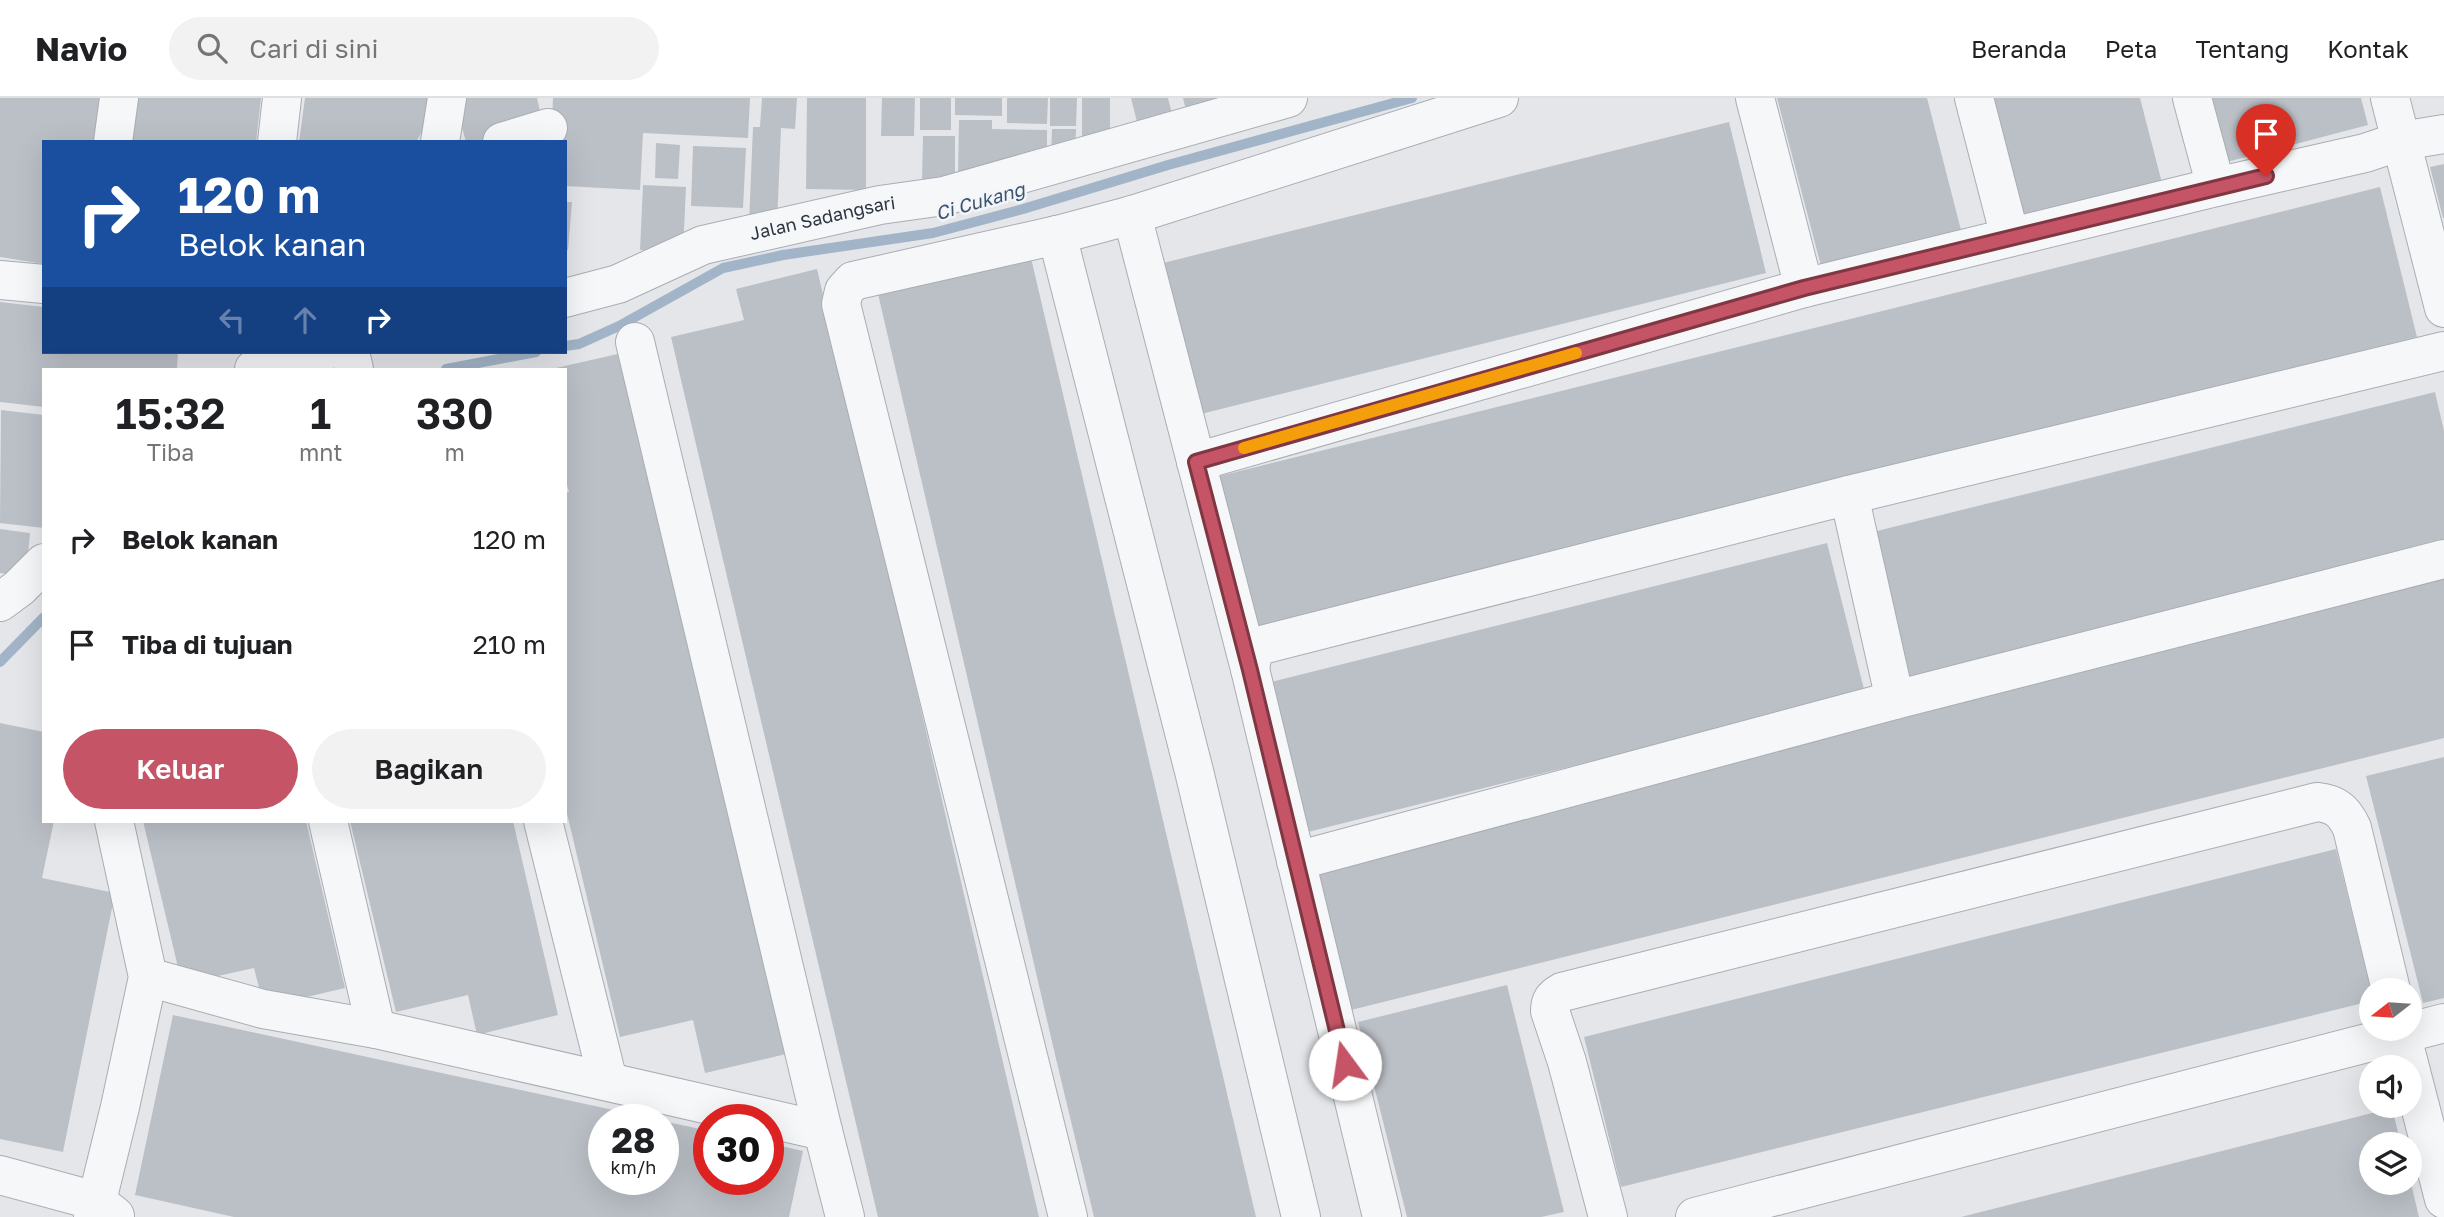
<!DOCTYPE html>
<html lang="id">
<style>
body{margin:0;font-family:"Golos Text",sans-serif;background:#f2f2f2;color:#202124;height:100vh;display:flex;flex-direction:column;font-size:26px;white-space:nowrap}
*{box-sizing:border-box;margin:0}
p{font-size:23px;color:#757577}
.icon{flex:none;width:38px;height:38px;fill:none;stroke:currentColor;stroke-width:2;stroke-linecap:round;stroke-linejoin:round}
.map{position:relative;flex:1;overflow:hidden}
.details{position:absolute;left:42px;top:270px;width:525px;height:455px;display:flex;flex-direction:column;background:#fff;border-radius:0px;box-shadow:0 7px 28px #0002}
.details>*{flex:none}
.top-card{position:absolute;left:42px;top:42px;width:525px;height:214px;border-radius:0px;box-shadow:0 7px 28px #0002;background:#1a4fa0;color:#fff;overflow:hidden}
.needle{width:46px;rotate:253deg}
.fabs{position:absolute;left:2359px;top:880px;display:grid;gap:14px}
.fabs a{display:grid;place-items:center;width:63px;height:63px;border-radius:50%;background:#fff;box-shadow:0 7px 28px #0002;font-size:35px}
.speed{position:absolute;left:588px;top:1006px;display:flex;gap:14px;font-size:35px;font-weight:700;text-align:center}
.speed>*{display:grid;place-content:center;width:91px;height:91px;border-radius:50%;background:#fff;box-shadow:0 7px 28px #0002;line-height:1}
.speed small{font-size:18px;font-weight:400}
.speed .limit{border:10px solid #d22;background:#fff;color:#111}
.pin{position:absolute;display:grid;place-items:center;width:60px;height:60px;color:#fff;margin:-72px -30px;border-radius:50% 50% 50% 0;rotate:-45deg;box-shadow:0 0 7px #0007}
.pin .icon{rotate:45deg}
.me{position:absolute;width:77px;margin:-38px;rotate:346deg;stroke-linejoin:round;filter:drop-shadow(0 0 5px #0008)}
.turn{display:flex;align-items:center;gap:24px;height:147px;padding:0 21px;font-size:32px}
.turn .icon{width:91px;height:91px;stroke-width:2.5}
.turn b{display:block;font-size:49px;line-height:60px}
.lanes{display:flex;align-items:center;height:66px;padding:0 21px;background:#0003;justify-content:center;gap:35px;direction:ltr}
.lanes .off{opacity:.35}
.eta{display:flex;justify-content:space-evenly;align-items:center;height:119px;text-align:center}
.eta b{font-size:42px;font-weight:600;line-height:49px}
.cta{display:flex;gap:14px;margin-top:auto;padding:14px 21px}
.cta a{flex:1;height:80px;border-radius:42px;background:#c45466;color:#fff;font-size:28px;font-weight:600;line-height:80px;text-align:center}
.cta a+a{background:#f2f2f2;color:#202124}
ul{padding:0;list-style:none}
li{display:flex;align-items:center;gap:21px;height:105px;padding:0 21px}
li div{flex:1}
li b{display:block;font-size:26px}
li em{font-style:normal}
header{display:flex;align-items:center;gap:42px;box-sizing:border-box;height:98px;padding:0 35px;background:#fff;border-bottom:2px solid #e0e0e0}
header strong{font-size:33px}
nav{display:flex;gap:38px;margin-inline-start:auto;font-size:24px}
.search{width:490px;height:63px;background:#f2f2f2;display:flex;align-items:center;gap:18px;box-sizing:border-box;padding:0 24px;border-radius:38px;color:#757577;font-size:26px}
.map>svg:first-child{display:block}
</style>
<header>
<strong>Navio</strong>
<div class="search"><svg class="icon" aria-label="search" viewBox="0 0 24 24"><circle cx="10" cy="10" r="6"/><path d="M15 15l6 6"/></svg>Cari di sini</div>
<nav><a>Beranda</a><a>Peta</a><a>Tentang</a><a>Kontak</a></nav>
</header>
<div class="map">
<svg width="2444" height="1119" viewBox="0 0 2444 1119">
<rect width="100%" height="100%" fill="#e4e6ea"/>
<g fill="none" stroke-linecap="round" stroke-linejoin="round">
<path stroke="#a2b4c7" stroke-width="10" d="M 565,248 L 579,246 L 619,228 L 723,170 L 783,157 L 933,135 L 1023,111 L 1168,67 L 1412,0
M 446,271 L 536,254
M 0,564 L 44,519"/>
</g>
<path fill="#bbc0c7" d="M 0,0 L 104,0 L 99,44 L 44,44 L 44,166 L 0,159 Z
M 134,0 L 261,0 L 256,44 L 128,44 Z
M 305,0 L 435,0 L 433,15 L 416,44 L 299,44 Z
M 454,0 L 537,0 L 543,26 L 474,44 L 466,44 Z
M 553,0 L 750,0 L 748,40 L 643,35 L 640,92 L 565,88 L 565,44 L 551,44 Z
M 762,0 L 797,0 L 795,31 L 781,30 L 777,126 L 749,125 L 753,29 L 760,29 Z
M 807,0 L 866,0 L 866,92 L 806,91 Z
M 882,0 L 915,0 L 914,38 L 881,38 Z
M 920,0 L 951,0 L 951,32 L 920,32 Z
M 955,0 L 1002,0 L 1002,18 L 955,17 Z
M 1007,0 L 1048,0 L 1047,26 L 1007,25 Z
M 1050,0 L 1077,0 L 1076,28 L 1050,28 Z
M 1082,0 L 1110,0 L 1110,47 L 1082,47 Z
M 1131,0 L 1168,0 L 1173,20 L 1138,28 Z
M 1183,0 L 1240,0 L 1188,21 Z
M 1777,0 L 1927,0 L 1961,132 L 1821,168 Z
M 1991,0 L 2140,0 L 2162,85 L 2022,121 Z
M 2211,0 L 2361,0 L 2368,27 L 2227,64 Z
M 959,22 L 992,22 L 992,31 L 1047,32 L 1047,66 L 958,79 Z
M 1729,24 L 1766,175 L 1197,317 L 1159,166 Z
M 1052,31 L 1076,31 L 1075,58 L 1051,58 Z
M 923,38 L 955,38 L 955,83 L 922,82 Z
M 656,45 L 680,47 L 678,81 L 655,80 Z
M 693,48 L 746,50 L 743,110 L 691,108 Z
M 2444,66 L 2444,120 L 2443,120 L 2430,69 Z
M 643,87 L 686,89 L 683,154 L 640,152 Z
M 2380,89 L 2417,239 L 1250,530 L 1212,380 Z
M 565,104 L 572,104 L 568,152 L 565,152 Z
M 1031,160 L 1132,590 L 1256,1119 L 1094,1119 L 1057,965 L 878,196 Z
M 817,171 L 926,633 L 1039,1119 L 878,1119 L 720,449 L 671,239 L 744,222 L 736,191 Z
M 0,204 L 44,209 L 44,254 L 178,254 L 177,271 L 44,271 L 44,309 L 0,304 Z
M 622,255 L 786,956 L 705,975 L 693,922 L 620,939 L 565,707 L 565,395 L 569,394 L 565,380 L 565,271 L 556,270 Z
M 2435,294 L 2444,333 L 2444,451 L 1902,586 L 1865,436 Z
M 1,312 L 44,317 L 44,430 L 0,425 Z
M 0,431 L 30,435 L 26,478 L 0,475 Z
M 1827,445 L 1865,595 L 1304,735 L 1267,585 Z
M 2444,481 L 2444,640 L 1343,914 L 1305,764 Z
M 0,625 L 44,634 L 44,723 L 54,723 L 42,780 L 115,795 L 63,1054 L 0,1041 Z
M 2444,659 L 2444,900 L 2423,905 L 2366,678 Z
M 143,723 L 306,723 L 345,890 L 264,909 L 254,870 L 182,886 Z
M 350,723 L 513,723 L 558,917 L 477,937 L 468,897 L 396,914 Z
M 2336,751 L 2371,892 L 2371,903 L 1621,1089 L 1584,939 Z
M 1507,887 L 1564,1114 L 1541,1119 L 1407,1119 L 1358,924 Z
M 173,917 L 655,1021 L 604,1022 L 604,1082 L 663,1082 L 663,1023 L 709,1033 L 709,1082 L 768,1082 L 768,1045 L 803,1053 L 789,1119 L 234,1119 L 135,1097 Z
M 2392,1010 L 2401,1046 L 2371,1046 L 2371,1085 L 2411,1085 L 2419,1119 L 1961,1119 Z"/>
<g fill="none" stroke-linecap="round" stroke-linejoin="round">
<g stroke="#a9adb4" stroke-width="40">
<g id="minor">
<path d="M 1755,0 L 1804,190"/>
<path d="M 1974,0 L 2010,139"/>
<path d="M 2192,0 L 2216,89"/>
<path d="M 2390,0 L 2444,210"/>
<path d="M 113,44 L 119,0"/>
<path d="M 277,44 L 282,0"/>
<path d="M 440,44 L 447,0"/>
<path d="M 502,44 L 548,30"/>
<path d="M 1132,117 L 1250,571 L 1382,1119"/>
<path d="M 1057,137 L 1194,673 L 1301,1119"/>
<path d="M 0,182 L 44,186"/>
<path id="s1" d="M 565,200 L 618,186 L 703,147 L 880,107 L 944,98 L 1288,0"/>
<path d="M 635,244 L 823,1033 L 845,1119"/>
<path d="M 350,254 L 354,271"/>
<path d="M 254,271 L 268,266 L 323,254"/>
<path d="M 1196,364 L 1804,190 L 2216,89 L 2365,55 L 2401,43 L 2444,36"/>
<path d="M 1849,397 L 1895,602"/>
<path d="M 0,504 L 19,490 L 44,465"/>
<path d="M 1250,571 L 1254,549 L 1849,397 L 2444,253"/>
<path d="M 328,723 L 376,931"/>
<path d="M 543,723 L 608,983"/>
<path d="M 1296,763 L 1895,602 L 2444,461"/>
<path d="M 148,879 L 263,911 L 376,931 L 823,1033"/>
<path d="M 2400,931 L 2444,1101"/>
<path d="M 0,1077 L 96,1103 L 115,1118"/>
<path d="M 93,1119 L 120,1009 L 148,879 L 114,723"/>
<path d="M 1068,1119 L 841,206 L 844,193 L 853,183 L 1057,137 L 1132,117 L 1499,0"/>
<path d="M 1608,1119 L 1567,964 L 1550,913 C 1550,903 1553,899 1562,894 L 2317,704 C 2336,706 2344,713 2352,730 L 2391,892"/>
<path d="M 1695,1119 L 2444,925"/>
</g>
</g>
<use href="#minor" stroke="#f6f7f9" stroke-width="38"/>
</g>
<g fill="none" stroke-linecap="round" stroke-linejoin="round">
<g stroke="#7f3742" stroke-width="18">
<path id="route" d="M 1345,966 L 1250,572 L 1196,364 L 1804,190 L 2266,78"/>
</g>
<use href="#route" stroke="#c45466" stroke-width="12"/>
<path stroke="#f59e0b" stroke-width="12" d="M 1244,350 L 1576,255"/>
</g>
<g text-anchor="middle" stroke-width="5" stroke-linejoin="round" paint-order="stroke">
<g font-size="18" fill="#2d3542" stroke="#f3f5f8">
<text dy="6" stroke="none"><textPath href="#s1" startOffset="271">Jalan Sadangsari</textPath></text>
</g>
<g font-size="19" font-style="italic" fill="#3a5472" stroke="#f3f5f8">
<text transform="translate(980 103) rotate(-16)" y="7">Ci Cukang</text>
</g>
</g>
</svg>
<div class="fabs">
<a><svg class="needle" viewBox="-14 -14 28 28"><path d="M0-13l5 13h-10z" fill="#e53935"/><path d="M0 13l5-13h-10z" fill="#757577"/></svg></a>
<a><svg class="icon" aria-label="sound" viewBox="0 0 24 24"><path d="M4 9h4l5-4v14l-5-4H4zM17 9q2 3 0 6"/></svg></a>
<a><svg class="icon" aria-label="layers" viewBox="0 0 24 24"><path d="M12 4l9 5-9 5-9-5zM3 14l9 5 9-5"/></svg></a>
</div>
<div class="speed"><div>28<small>km/h</small></div><div class="limit">30</div></div>
<div class="pin" style="left:2266px;top:78px;background:#d93025"><svg class="icon" aria-label="arrive" viewBox="0 0 24 24"><path d="M6 21V4h12l-3 4 3 4H6"/></svg></div>
<svg class="me" style="left:1345px;top:966px" viewBox="-20 -20 40 40"><circle r="19" fill="#fff"/><path d="M0-13L10 11 0 6-10 11z" fill="#c45466"/></svg>
<div class="top-card">
<div class="turn"><svg class="icon" aria-label="right" viewBox="0 0 24 24"><path d="M7 20v-9h11M14 6l5 5-5 5"/></svg><div><b>120 m</b>Belok kanan</div></div>
<div class="lanes"><svg class="icon off" aria-label="left" viewBox="0 0 24 24"><path d="M17 20v-9H6M10 6l-5 5 5 5"/></svg><svg class="icon off" aria-label="ahead" viewBox="0 0 24 24"><path d="M12 20V5M6 11l6-6 6 6"/></svg><svg class="icon" aria-label="right" viewBox="0 0 24 24"><path d="M7 20v-9h11M14 6l5 5-5 5"/></svg></div>
</div>
<section class="details">
<div class="eta">
<div><b>15:32</b><p>Tiba</p></div>
<div><b>1</b><p>mnt</p></div>
<div><b>330</b><p>m</p></div>
</div>
<ul>
<li><svg class="icon" aria-label="right" viewBox="0 0 24 24"><path d="M7 20v-9h11M14 6l5 5-5 5"/></svg><div><b>Belok kanan</b></div><em>120 m</em></li>
<li><svg class="icon" aria-label="arrive" viewBox="0 0 24 24"><path d="M6 21V4h12l-3 4 3 4H6"/></svg><div><b>Tiba di tujuan</b></div><em>210 m</em></li>
</ul>
<div class="cta"><a>Keluar</a><a>Bagikan</a></div>
</section>
</div>
